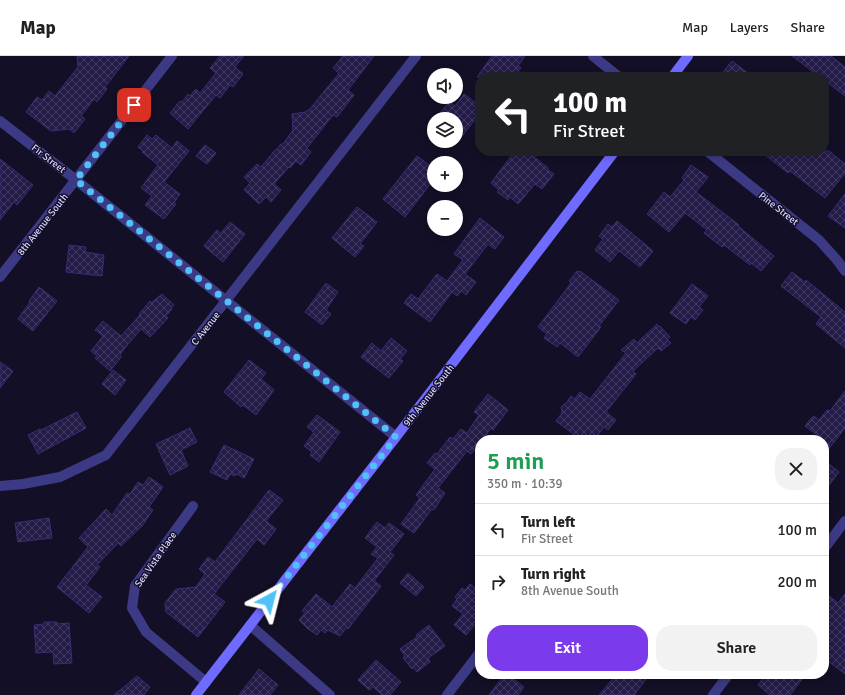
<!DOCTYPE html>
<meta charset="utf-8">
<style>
body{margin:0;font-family:Signika,sans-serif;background:#f2f2f2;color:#222;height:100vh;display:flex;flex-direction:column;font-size:15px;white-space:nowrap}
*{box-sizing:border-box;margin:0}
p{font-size:13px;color:#767676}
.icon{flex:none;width:22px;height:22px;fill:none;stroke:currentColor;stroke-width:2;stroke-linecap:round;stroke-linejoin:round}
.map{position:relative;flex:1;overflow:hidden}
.drawer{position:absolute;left:475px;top:379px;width:354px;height:244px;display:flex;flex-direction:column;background:#fff;border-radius:16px;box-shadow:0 2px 6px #0003}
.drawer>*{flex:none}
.hud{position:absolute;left:475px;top:16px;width:354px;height:84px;border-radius:16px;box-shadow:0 2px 6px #0003;background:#202124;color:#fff;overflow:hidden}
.tools{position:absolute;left:427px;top:12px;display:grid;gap:8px}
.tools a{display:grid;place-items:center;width:36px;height:36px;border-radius:50%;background:#fff;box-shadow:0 2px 6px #0003;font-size:20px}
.pin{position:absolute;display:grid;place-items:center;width:34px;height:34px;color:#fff;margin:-17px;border-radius:8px;box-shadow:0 2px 6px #0006}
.me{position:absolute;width:44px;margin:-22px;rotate:38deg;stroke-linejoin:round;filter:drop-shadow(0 0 3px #0008)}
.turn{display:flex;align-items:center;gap:14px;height:84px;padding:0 12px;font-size:18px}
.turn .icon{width:52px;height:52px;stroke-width:2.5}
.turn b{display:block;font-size:28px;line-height:34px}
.round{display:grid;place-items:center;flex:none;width:42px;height:42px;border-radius:16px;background:#f2f2f2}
.head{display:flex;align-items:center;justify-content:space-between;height:68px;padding:0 12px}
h1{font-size:24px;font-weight:600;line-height:30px;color:#1e9e55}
.cta{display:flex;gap:8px;margin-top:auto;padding:8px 12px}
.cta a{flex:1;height:46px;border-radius:16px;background:#7c3aed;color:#fff;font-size:16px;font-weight:600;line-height:46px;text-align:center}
.cta a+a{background:#f2f2f2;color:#222}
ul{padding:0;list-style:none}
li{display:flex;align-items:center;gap:12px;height:52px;padding:0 12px;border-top:1px solid #e0e0e0}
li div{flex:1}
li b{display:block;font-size:15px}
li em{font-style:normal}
header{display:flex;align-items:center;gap:24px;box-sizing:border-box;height:56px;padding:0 20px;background:#fff;border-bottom:1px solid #e0e0e0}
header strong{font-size:19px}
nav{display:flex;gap:22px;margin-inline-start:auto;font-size:14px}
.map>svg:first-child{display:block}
</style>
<header>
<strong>Map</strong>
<nav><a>Map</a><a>Layers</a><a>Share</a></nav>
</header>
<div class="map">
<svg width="845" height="639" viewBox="0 0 845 639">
<defs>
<pattern id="building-cross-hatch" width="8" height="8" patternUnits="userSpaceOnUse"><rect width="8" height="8" fill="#241b47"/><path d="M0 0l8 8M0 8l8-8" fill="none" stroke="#433b63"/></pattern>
</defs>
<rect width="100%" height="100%" fill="#130f26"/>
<path fill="url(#building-cross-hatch)" stroke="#3b2d73" d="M 77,0 L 129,0 L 105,31 L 107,33 L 97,46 L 94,43 L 81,60 L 85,63 L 74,77 L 69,73 L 51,75 L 26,56 L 37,41 L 42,44 L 49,35 L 55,40 L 78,11 Z
M 220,0 L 244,0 L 235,11 L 243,18 L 233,31 L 230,29 L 220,42 L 216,39 L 188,73 L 170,57 L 180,45 L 182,46 L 188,38 L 190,40 L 196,33 L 200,37 L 216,17 L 210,12 Z
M 343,0 L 374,0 L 348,34 L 354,39 L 337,61 L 333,59 L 307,92 L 311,96 L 301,109 L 296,105 L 291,111 L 288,112 L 274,128 L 281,134 L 271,146 L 266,141 L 259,148 L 244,134 L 250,127 L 244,121 L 257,108 L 261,111 L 275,94 L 276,94 L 281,88 L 283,88 L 293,74 L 292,58 L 305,56 L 309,54 L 339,17 L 333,12 Z
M 492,0 L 525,0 L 518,10 L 521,12 L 513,21 L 477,21 Z
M 792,0 L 831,0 L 845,11 L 845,40 L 824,24 L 824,21 L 820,21 Z
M 732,5 L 753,21 L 719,21 Z
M 464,38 L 480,50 L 480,57 L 456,88 L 456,63 L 436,63 L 449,46 L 455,50 Z
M 147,79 L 152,83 L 156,79 L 172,92 L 177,85 L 189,95 L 164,126 L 180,138 L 174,147 L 176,148 L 164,163 L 145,149 L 152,140 L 141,132 L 158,109 L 142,96 L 143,95 L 138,91 Z
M 205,89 L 216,97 L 207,108 L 196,100 Z
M 515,95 L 527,95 L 548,112 L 547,113 L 554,118 L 542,133 L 535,128 L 518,148 L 510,141 L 508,144 L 497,136 L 499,134 L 491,127 Z
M 760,95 L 829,95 L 845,108 L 845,117 L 825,142 L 790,115 L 788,117 Z
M 417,100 L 434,113 L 434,123 L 405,161 L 383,143 Z
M 0,103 L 33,129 L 17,149 L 14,146 L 0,164 Z
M 691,109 L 708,121 L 696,136 L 739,169 L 738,170 L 774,200 L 761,215 L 751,207 L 750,209 L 724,189 L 722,191 L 704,177 L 707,174 L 685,157 L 669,176 L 647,158 L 664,136 L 670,141 L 684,124 L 682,122 Z
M 845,138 L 845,172 L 828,160 Z
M 357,151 L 377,166 L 360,188 L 364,190 L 355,201 L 332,182 Z
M 480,162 L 504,181 L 495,193 L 488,188 L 465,218 L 476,226 L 466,239 L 461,235 L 457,240 L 452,236 L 430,266 L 404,247 L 411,238 L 418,243 L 437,218 L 447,225 L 463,204 L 454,198 Z
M 617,165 L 653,195 L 640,211 L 619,195 L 610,206 L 595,194 L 603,183 L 599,180 L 608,168 L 612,171 Z
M 230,166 L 245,178 L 223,206 L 204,190 L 217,174 L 221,177 Z
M 69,189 L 86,191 L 85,196 L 104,199 L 102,220 L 66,216 Z
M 577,215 L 579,216 L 580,215 L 619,244 L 599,270 L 601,271 L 578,301 L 560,287 L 557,291 L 544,282 L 547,278 L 538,271 L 571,227 L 569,225 Z
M 792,216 L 805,226 L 806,224 L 845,256 L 845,292 L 816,268 L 821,261 L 781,230 Z
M 326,227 L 338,236 L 326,254 L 331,258 L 322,269 L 305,256 Z
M 692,228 L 708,240 L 699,251 L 703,254 L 695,264 L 691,261 L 686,268 L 670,257 Z
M 39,231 L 57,245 L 33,275 L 18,263 L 30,246 L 29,245 Z
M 162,238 L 174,249 L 171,252 L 172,253 L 166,260 L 168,262 L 150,281 L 141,273 L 124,293 L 120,299 L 121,301 L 110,315 L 95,302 L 97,300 L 91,295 L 103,280 L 95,274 L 103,265 L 121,280 L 140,259 L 139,258 L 150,245 L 151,247 Z
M 657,268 L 659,271 L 660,270 L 670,281 L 667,283 L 671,287 L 661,295 L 658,292 L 633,315 L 636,318 L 606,356 L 616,364 L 608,374 L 604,371 L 594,384 L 581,384 L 556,365 L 562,357 L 561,351 L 567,346 L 571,340 L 575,343 L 580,336 L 590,343 L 626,297 L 621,294 L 634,283 L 637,287 Z
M 391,282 L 407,295 L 400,303 L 403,305 L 389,322 L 361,301 L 372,287 L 381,295 Z
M 249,304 L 266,317 L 261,323 L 274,334 L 256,359 L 243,349 L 241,351 L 224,336 Z
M 0,306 L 13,315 L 0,332 Z
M 113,314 L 126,324 L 115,339 L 102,328 Z
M 845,335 L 845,372 L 824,399 L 824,384 L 805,370 L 812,361 L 813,362 L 814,360 L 819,364 L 827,354 L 830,355 Z
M 488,338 L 508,354 L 493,374 L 491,372 L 482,384 L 480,384 L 480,387 L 471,398 L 467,395 L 438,432 L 445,437 L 434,454 L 432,453 L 414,477 L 401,468 L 420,442 L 416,439 L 435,413 L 427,407 L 435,397 L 437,398 L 450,381 L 453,383 L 461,373 L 467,377 L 479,359 L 474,356 Z
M 77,356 L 86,372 L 38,398 L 28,379 L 40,373 L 41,374 Z
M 317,359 L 340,376 L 319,406 L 310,399 L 312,396 L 304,390 L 314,376 L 307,371 Z
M 190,372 L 197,386 L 181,394 L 188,410 L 170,419 L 156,388 Z
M 224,389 L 254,403 L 244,422 L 237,418 L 235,420 L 230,418 L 227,424 L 210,416 Z
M 824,404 L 839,416 L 824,436 Z
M 149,421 L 163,431 L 149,451 L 153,454 L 142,470 L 121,490 L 118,487 L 97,509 L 100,511 L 86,529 L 102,541 L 89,557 L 57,531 L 88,491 L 79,482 L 106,453 L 112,459 L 127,437 L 130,438 L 138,426 L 143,429 Z
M 269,434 L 283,444 L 266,465 L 276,473 L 264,489 L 257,483 L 214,538 L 225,546 L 198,581 L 166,556 L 165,547 L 176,533 L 196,531 L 205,518 L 199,513 L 208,501 L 215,506 Z
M 49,462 L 52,482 L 18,486 L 15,467 Z
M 377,466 L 385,472 L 389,467 L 404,478 L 390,496 L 394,499 L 374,525 L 381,530 L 348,573 L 347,571 L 340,580 L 328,574 L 325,577 L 321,574 L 317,579 L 308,573 L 299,564 L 305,557 L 302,555 L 316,538 L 332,551 L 350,528 L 355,532 L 378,502 L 371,498 L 377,491 L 365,482 Z
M 408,517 L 424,531 L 416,540 L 400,527 Z
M 470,528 L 480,536 L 480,563 L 466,579 L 454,569 L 463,558 L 452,550 L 457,543 L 455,541 L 462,532 L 465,534 Z
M 824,536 L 838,547 L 845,538 L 845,618 L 824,602 L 824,561 L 829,554 L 824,550 Z
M 44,566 L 57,566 L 57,568 L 69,567 L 72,607 L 54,608 L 53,596 L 36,597 L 34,569 L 44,568 Z
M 429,569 L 445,590 L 428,602 L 430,606 L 417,616 L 413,611 L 412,613 L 403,602 L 405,600 L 400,593 L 417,581 L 416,579 Z
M 376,604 L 401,626 L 390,639 L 382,639 L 373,631 L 369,634 L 358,624 Z
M 259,613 L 278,629 L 270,639 L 239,639 Z
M 505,618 L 507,618 L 524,631 L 518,639 L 489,639 Z
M 617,618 L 650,618 L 634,639 L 599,639 Z
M 766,618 L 806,618 L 790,639 L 770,639 L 758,629 Z
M 137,620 L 150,631 L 144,639 L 114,639 Z"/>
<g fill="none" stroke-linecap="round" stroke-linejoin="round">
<path stroke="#3d3a85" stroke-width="10" d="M 593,0 L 619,21
M 0,65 L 76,124 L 396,381
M 707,95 L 819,184 L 837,204 L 845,215
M 0,221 L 172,0
M 0,430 L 23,428 L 60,421 L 106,399 L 416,0
M 193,450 L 135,530 L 132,552 L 146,576 L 206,626
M 824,493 L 845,465
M 250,569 L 330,639
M 447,639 L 480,596
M 713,639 L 729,618"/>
<path stroke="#6f6bff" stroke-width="10" d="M 672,21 L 688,0
M 196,639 L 396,381 L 615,95"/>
</g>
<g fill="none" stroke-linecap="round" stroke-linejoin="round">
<path stroke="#4fc3f7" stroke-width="7" stroke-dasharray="0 12.6" d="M 134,49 L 76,124 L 396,381 L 269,544"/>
</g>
<g text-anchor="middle" stroke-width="3" stroke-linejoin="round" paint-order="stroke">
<g font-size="10" fill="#d9d4ff" stroke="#130f26">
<text transform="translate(49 102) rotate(38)" y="4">Fir Street</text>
<text transform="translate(779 152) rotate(38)" y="4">Pine Street</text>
<text transform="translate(42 168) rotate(-52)" y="4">8th Avenue South</text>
<text transform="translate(205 272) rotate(-52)" y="4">C Avenue</text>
<text transform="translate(428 339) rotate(-52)" y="4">9th Avenue South</text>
<text transform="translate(155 503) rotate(-55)" y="4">Sea Vista Place</text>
</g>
</g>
</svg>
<div class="tools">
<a><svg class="icon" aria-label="sound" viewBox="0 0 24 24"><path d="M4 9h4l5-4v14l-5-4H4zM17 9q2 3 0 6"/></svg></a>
<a><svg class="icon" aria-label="layers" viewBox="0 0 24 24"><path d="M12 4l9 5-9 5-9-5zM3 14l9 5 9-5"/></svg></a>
<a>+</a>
<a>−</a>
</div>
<div class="pin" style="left:134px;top:49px;background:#d93025"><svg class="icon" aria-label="arrive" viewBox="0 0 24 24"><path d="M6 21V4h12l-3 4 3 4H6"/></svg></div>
<svg class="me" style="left:269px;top:544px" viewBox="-20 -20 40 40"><path d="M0-17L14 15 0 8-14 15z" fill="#4fc3f7" stroke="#fff" stroke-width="4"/></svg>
<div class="hud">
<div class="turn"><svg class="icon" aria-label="left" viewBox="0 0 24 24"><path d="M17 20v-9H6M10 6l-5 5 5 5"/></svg><div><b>100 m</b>Fir Street</div></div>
</div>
<section class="drawer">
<div class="head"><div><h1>5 min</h1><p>350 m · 10:39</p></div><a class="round"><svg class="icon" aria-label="close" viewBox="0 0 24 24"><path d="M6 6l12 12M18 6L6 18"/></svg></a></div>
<ul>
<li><svg class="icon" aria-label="left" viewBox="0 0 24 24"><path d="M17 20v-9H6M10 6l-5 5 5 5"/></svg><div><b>Turn left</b><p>Fir Street</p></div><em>100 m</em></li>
<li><svg class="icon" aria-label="right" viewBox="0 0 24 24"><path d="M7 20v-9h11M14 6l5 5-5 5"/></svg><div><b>Turn right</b><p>8th Avenue South</p></div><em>200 m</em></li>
</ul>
<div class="cta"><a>Exit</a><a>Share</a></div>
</section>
</div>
